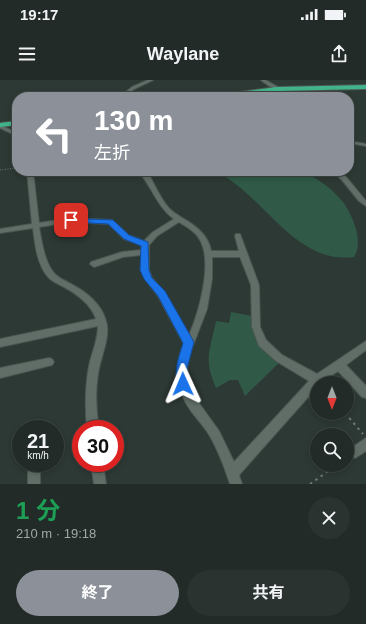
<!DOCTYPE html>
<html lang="ja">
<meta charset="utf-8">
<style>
body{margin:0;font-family:Arial,"Noto Sans JP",sans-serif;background:#2a332f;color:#f1f3f6;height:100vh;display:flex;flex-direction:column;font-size:15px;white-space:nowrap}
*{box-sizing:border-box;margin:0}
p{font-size:13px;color:#a2a7a7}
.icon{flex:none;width:22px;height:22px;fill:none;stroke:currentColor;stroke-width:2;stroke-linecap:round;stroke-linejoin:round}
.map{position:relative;height:404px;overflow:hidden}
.sheet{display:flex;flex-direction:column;background:#222b27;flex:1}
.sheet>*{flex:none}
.banner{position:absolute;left:12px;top:12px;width:342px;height:84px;border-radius:16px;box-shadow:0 2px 6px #0003,0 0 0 1px #3f4744;background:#8c9099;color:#fff;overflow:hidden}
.needle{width:26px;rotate:180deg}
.buttons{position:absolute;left:310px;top:296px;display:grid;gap:8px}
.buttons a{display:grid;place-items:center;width:44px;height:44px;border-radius:50%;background:#222b27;box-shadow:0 2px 6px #0003,0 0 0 1px #3f4744;font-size:20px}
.speed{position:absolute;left:12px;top:340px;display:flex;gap:8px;font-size:20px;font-weight:700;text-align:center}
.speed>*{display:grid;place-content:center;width:52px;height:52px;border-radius:50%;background:#222b27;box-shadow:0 2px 6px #0003,0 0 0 1px #3f4744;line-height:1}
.speed small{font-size:10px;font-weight:400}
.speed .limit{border:6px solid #d22;background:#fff;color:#111}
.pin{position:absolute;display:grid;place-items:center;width:34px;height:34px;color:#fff;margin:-17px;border-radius:8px;box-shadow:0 2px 6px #0006}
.me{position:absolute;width:44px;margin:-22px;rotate:359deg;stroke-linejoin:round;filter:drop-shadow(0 0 3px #0008)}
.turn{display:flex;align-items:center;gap:14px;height:84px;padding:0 16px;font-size:18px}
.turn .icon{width:52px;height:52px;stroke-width:2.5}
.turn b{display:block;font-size:28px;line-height:34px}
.round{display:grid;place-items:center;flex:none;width:42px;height:42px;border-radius:21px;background:#2a332f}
.overview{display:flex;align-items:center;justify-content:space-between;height:68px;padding:0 16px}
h1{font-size:24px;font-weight:700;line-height:30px;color:#1e9e55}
.cta{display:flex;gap:8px;margin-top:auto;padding:8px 16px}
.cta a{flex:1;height:46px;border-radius:24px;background:#8c9099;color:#fff;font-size:16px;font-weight:700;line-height:46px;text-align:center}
.cta a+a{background:#2a332f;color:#f1f3f6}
.status{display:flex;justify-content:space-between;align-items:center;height:28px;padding:0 20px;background:#222b27;direction:ltr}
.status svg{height:11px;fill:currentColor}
header{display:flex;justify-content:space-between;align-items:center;height:52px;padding:0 16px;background:#222b27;font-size:18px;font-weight:700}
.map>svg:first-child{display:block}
</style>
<div class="status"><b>19:17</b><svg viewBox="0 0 49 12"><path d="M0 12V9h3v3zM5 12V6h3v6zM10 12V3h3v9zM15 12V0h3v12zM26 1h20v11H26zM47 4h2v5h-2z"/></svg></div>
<header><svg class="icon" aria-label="menu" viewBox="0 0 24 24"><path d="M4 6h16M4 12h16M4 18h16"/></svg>Waylane<svg class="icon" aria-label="share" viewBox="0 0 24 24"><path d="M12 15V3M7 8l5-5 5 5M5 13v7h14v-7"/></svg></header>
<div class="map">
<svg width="366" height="404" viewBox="0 0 366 404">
<rect width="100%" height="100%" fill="#2d3934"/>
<path fill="#305947" d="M 214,91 L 301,91 C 316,97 333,109 343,122 C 353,136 364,162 354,177 C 293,185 263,112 214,91 Z
M 231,232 L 252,236 L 254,250 L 281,281 L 245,316 L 238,300 L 230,300 L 216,308 C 203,278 210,271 216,241 L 229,243 Z"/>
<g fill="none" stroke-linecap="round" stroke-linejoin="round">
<g stroke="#4b5651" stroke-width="2">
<path id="minor" d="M 148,0 L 153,0 L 134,9 L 124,17 L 120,17 L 132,7 Z
M 261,0 L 265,0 L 296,17 C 287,17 268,6 261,0 Z
M 0,45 L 17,53 L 17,56 L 0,48 Z
M 349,61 L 366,64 L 366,66 L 349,63 Z
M 27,91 L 33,91 L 39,143 L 71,138 L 111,140 L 113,141 L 128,155 L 144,161 L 153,152 L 174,139 C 157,127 152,106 138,91 L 144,91 L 149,95 C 155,105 160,118 168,127 C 172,132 177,134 182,138 C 195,145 209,156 211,171 L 239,171 L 235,156 L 236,154 L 240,154 L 259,205 L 260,247 L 266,260 L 282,275 L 317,294 L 366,261 L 366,270 L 346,285 L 366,306 L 366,318 L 362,317 L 338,291 L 321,303 L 317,303 L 317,307 L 239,395 L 242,404 L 230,404 C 224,386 218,369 208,353 C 203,345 196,338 191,331 C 176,310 174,287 184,264 L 158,216 L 145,199 L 141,190 L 141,175 L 123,177 L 94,187 L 90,184 L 91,182 L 122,172 L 141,170 L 141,165 L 124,159 L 109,144 L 71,142 L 39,147 C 42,162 44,181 54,193 C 58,198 64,200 69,203 C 85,211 101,223 106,241 C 111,257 100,278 98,294 C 95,313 96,331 99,349 L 87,349 C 85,328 85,307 89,286 C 92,272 98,260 98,246 L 0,267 L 0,259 L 96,239 C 91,224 77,214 64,207 C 59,204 52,202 48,197 C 37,184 35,165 33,148 L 0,153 L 0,149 L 32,144 ZM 179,142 C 187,147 196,152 200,160 C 213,182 199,233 189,255 L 164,212 L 152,198 L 149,190 L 149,165 L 157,156 ZM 212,177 L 240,177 L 251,205 L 252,247 L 259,266 L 276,281 L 309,301 L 234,382 L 219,351 L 191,312 L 187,292 L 189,276 L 207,229 L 212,199 Z
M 332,91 L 339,91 L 346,97 L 366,121 L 366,126 L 359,121 L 342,100 Z
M 49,278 L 52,279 L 54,282 L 52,285 L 0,298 L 0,288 Z
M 366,358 L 366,371 L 355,378 L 351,376 L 349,372 L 351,368 Z
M 28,383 L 40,383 L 40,404 L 28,404 Z
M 91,383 L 103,383 L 106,404 L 94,404 Z"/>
</g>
<g stroke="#4b5651" stroke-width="2">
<path id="trunk" d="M 366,5 L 366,9 L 277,11 L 219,17 L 201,17 L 277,7 Z
M 17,41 L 17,45 L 0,47 L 0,43 Z"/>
</g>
<path stroke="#6f7975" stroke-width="1" stroke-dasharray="1 1.5" stroke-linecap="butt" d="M 0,90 L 17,88"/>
<path stroke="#6f7975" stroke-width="2" stroke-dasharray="2.5 4" stroke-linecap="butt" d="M 345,333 L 363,354
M 310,404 L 337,385"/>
<use href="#minor" fill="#616e68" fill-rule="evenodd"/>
<use href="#trunk" fill="#42b48b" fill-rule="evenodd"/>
</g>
<path fill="#1a73e8" stroke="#114b97" d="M 68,138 L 113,140 L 129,155 L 148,162 L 149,190 L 152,198 L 165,211 L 194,262 L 187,289 L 189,304 L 187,308 L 183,309 L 179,308 C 172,293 179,277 183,263 L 158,216 L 144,199 L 140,190 L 141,166 L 124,159 L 108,144 L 71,142 L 67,140 Z"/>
</svg>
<div class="buttons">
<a><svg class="needle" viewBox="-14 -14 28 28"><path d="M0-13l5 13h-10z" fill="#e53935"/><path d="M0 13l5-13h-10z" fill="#a2a7a7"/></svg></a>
<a><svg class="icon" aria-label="search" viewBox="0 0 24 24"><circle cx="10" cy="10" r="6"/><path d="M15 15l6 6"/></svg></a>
</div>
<div class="speed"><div>21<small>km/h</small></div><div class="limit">30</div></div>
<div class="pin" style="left:71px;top:140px;background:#d93025"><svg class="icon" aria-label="arrive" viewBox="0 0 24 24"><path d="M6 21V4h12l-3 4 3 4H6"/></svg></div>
<svg class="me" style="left:183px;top:304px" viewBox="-20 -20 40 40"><path d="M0-17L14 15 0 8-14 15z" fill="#1a73e8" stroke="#fff" stroke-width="4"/></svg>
<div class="banner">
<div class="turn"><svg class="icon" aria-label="left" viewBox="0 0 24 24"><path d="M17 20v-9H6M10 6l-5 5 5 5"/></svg><div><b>130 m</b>左折</div></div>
</div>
</div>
<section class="sheet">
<div class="overview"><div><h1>1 分</h1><p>210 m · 19:18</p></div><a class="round"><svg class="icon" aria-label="close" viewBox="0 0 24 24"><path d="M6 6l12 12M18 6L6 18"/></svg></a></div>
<div class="cta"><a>終了</a><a>共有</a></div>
</section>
